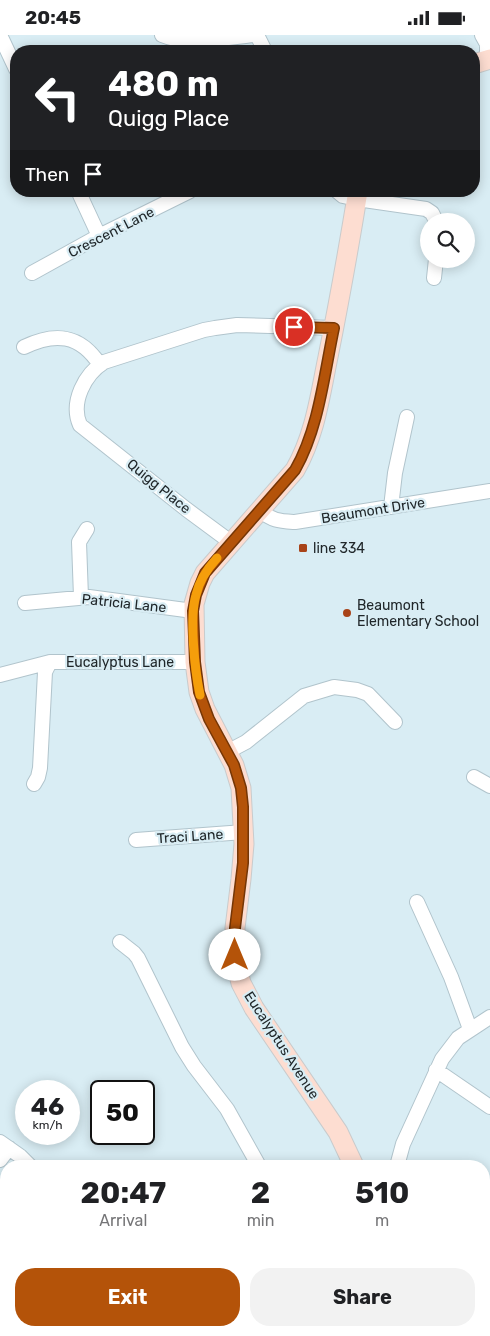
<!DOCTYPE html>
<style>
body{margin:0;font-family:Rubik,sans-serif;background:#f2f2f2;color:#202124;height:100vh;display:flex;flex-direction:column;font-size:19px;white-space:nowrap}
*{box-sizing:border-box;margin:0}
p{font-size:16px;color:#757577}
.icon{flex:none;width:28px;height:28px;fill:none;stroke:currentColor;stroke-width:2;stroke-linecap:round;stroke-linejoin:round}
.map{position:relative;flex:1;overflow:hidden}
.side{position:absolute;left:0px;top:1125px;width:490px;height:176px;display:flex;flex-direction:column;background:#fff;border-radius:20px 20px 0 0;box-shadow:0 2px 12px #0003}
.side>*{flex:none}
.top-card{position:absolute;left:10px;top:10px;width:470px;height:152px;border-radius:20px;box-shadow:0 2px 12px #0003;background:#202124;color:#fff;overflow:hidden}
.tools{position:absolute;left:420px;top:178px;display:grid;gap:10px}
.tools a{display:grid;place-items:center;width:55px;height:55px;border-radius:50%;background:#fff;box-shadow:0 2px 12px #0003;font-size:25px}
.speed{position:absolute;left:15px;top:1045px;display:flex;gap:10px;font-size:25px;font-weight:700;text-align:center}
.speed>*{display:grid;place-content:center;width:65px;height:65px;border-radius:50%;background:#fff;box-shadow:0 2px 12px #0003;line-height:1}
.speed small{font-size:12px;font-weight:400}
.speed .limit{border:2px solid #111;border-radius:8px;background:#fff;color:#111}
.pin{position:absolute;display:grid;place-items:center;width:42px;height:42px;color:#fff;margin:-21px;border:2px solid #fff;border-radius:50%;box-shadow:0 1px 5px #0007}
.me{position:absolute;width:55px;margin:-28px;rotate:0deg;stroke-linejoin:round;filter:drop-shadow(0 0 4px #0008)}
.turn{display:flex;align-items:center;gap:18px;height:105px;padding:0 15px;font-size:22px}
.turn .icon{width:65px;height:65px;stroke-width:2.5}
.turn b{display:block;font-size:35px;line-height:42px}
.then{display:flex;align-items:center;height:48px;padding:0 15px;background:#0003;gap:10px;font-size:19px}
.eta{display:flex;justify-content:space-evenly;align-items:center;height:85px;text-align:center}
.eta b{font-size:30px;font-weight:700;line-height:35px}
.primary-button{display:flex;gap:10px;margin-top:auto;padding:10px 15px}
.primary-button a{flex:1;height:58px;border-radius:20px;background:#b45309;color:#fff;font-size:20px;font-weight:700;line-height:58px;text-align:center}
.primary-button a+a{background:#f2f2f2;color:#202124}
.status{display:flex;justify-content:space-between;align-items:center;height:35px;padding:0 25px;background:#fff;direction:ltr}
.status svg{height:14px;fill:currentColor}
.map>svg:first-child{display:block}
</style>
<div class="status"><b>20:45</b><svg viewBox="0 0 49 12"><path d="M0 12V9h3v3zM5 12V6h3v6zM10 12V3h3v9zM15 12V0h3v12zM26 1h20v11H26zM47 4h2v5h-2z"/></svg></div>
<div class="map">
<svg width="490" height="1301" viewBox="0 0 490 1301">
<rect width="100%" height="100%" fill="#d9edf4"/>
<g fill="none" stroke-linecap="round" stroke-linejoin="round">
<g stroke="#b1c4cc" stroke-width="16">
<path id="minor" d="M 0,0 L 16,34
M 162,0 C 187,11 226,3 253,0
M 257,0 L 265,16
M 482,0 L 487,9 L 487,25
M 337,156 L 343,161 L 357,164 L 426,174 L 432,178 L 436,186
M 80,160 L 99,201
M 32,238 L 99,201 L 190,156
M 434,243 L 436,224
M 24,312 C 55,297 80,299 100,330
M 391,472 L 395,438 L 407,382
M 259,475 C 273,486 279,486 295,487 L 490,456
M 232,508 L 186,474 L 80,390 C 70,367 85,339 104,327 L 204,295 L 215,293 L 237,290 L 334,293
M 81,562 L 79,507 L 87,494
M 25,568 L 89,562 L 193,576
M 0,640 L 50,627
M 227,717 L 246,707 L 304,661 L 334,652 L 357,655 L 368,659 L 395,687
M 474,742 L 490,751
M 34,749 L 38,742 L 40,733 L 45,637 L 50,627 L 195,627
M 136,805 L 244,797
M 417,867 L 451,942 L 470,994
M 120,907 L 134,918 L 138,923 L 182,1012 L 194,1031 L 227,1074 L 259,1131
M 436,1035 L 490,1072
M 0,1107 L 20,1121 L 30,1131
M 0,1125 L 9,1113
M 397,1131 L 403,1109 L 442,1024 L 458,1003 L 490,982
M 484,1190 L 490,1190
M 427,1295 L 430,1301
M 148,1301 L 149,1295"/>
</g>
<g stroke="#c9cbcc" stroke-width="21">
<path id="major" d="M 474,29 L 490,24
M 354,1131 L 338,1097 L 254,973 L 241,948 L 238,936 L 235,918 L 235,893 L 241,844 L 244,809 L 241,753 L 234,730 L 205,674 L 199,657 L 195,627 L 194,569 L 200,548 L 205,538 L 295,435 C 315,400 320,361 328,322 C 339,267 349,211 358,156
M 0,1262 L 6,1263"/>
</g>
<use href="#minor" stroke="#fff" stroke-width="14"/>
<use href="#major" stroke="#fdddd1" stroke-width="19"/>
</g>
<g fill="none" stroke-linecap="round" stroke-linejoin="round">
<g stroke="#753606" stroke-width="12">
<path id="route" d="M 235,920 L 235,893 L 243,828 L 243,772 L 241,753 L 234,730 L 209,684 L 199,657 L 195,627 L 193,576 L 196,560 L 205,538 L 295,435 C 319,393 324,340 334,293 L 294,292"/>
</g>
<use href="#route" stroke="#b45309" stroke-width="9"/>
<path stroke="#f59e0b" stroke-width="9" d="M 200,660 C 195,636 189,583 196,560 C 199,546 207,534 217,523"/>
</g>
<g fill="#a84318" stroke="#d9edf4" stroke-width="2">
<rect x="298" y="508" width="10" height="10" rx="2.5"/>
<circle cx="347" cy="578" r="5"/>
</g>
<g text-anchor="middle" stroke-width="4.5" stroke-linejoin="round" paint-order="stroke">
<g font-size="14" fill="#20272a" stroke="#d9edf4">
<text transform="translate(111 197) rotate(-27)" y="5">Crescent Lane</text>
<text transform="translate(159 451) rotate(39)" y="5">Quigg Place</text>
<text transform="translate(373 475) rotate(-9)" y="5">Beaumont Drive</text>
<text transform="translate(124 568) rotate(6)" y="5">Patricia Lane</text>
<text x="120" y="632">Eucalyptus Lane</text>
<text transform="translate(190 801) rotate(-4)" y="5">Traci Lane</text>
<text transform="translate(282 1010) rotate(57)" y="5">Eucalyptus Avenue</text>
</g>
<g font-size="14" fill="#20272a" stroke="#d9edf4" text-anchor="start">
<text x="313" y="518">line 334</text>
<text x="357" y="575">Beaumont<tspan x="357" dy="16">Elementary School</tspan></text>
</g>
</g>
</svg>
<div class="tools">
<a><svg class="icon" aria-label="search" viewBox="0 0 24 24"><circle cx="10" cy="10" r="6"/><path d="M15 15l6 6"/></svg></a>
</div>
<div class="speed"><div>46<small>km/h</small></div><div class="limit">50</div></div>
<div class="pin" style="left:294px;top:292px;background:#d93025"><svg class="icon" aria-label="arrive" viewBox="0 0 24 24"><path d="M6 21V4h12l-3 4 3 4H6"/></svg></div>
<svg class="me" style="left:235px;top:920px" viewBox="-20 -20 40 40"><circle r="19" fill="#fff"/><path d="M0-13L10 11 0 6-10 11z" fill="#b45309"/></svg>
<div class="top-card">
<div class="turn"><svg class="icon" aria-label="left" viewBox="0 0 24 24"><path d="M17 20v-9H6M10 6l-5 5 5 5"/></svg><div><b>480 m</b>Quigg Place</div></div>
<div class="then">Then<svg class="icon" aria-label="arrive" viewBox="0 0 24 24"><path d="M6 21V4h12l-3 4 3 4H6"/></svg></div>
</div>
<section class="side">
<div class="eta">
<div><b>20:47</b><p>Arrival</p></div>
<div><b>2</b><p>min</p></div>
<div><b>510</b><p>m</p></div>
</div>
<div class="primary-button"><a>Exit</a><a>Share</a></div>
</section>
</div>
